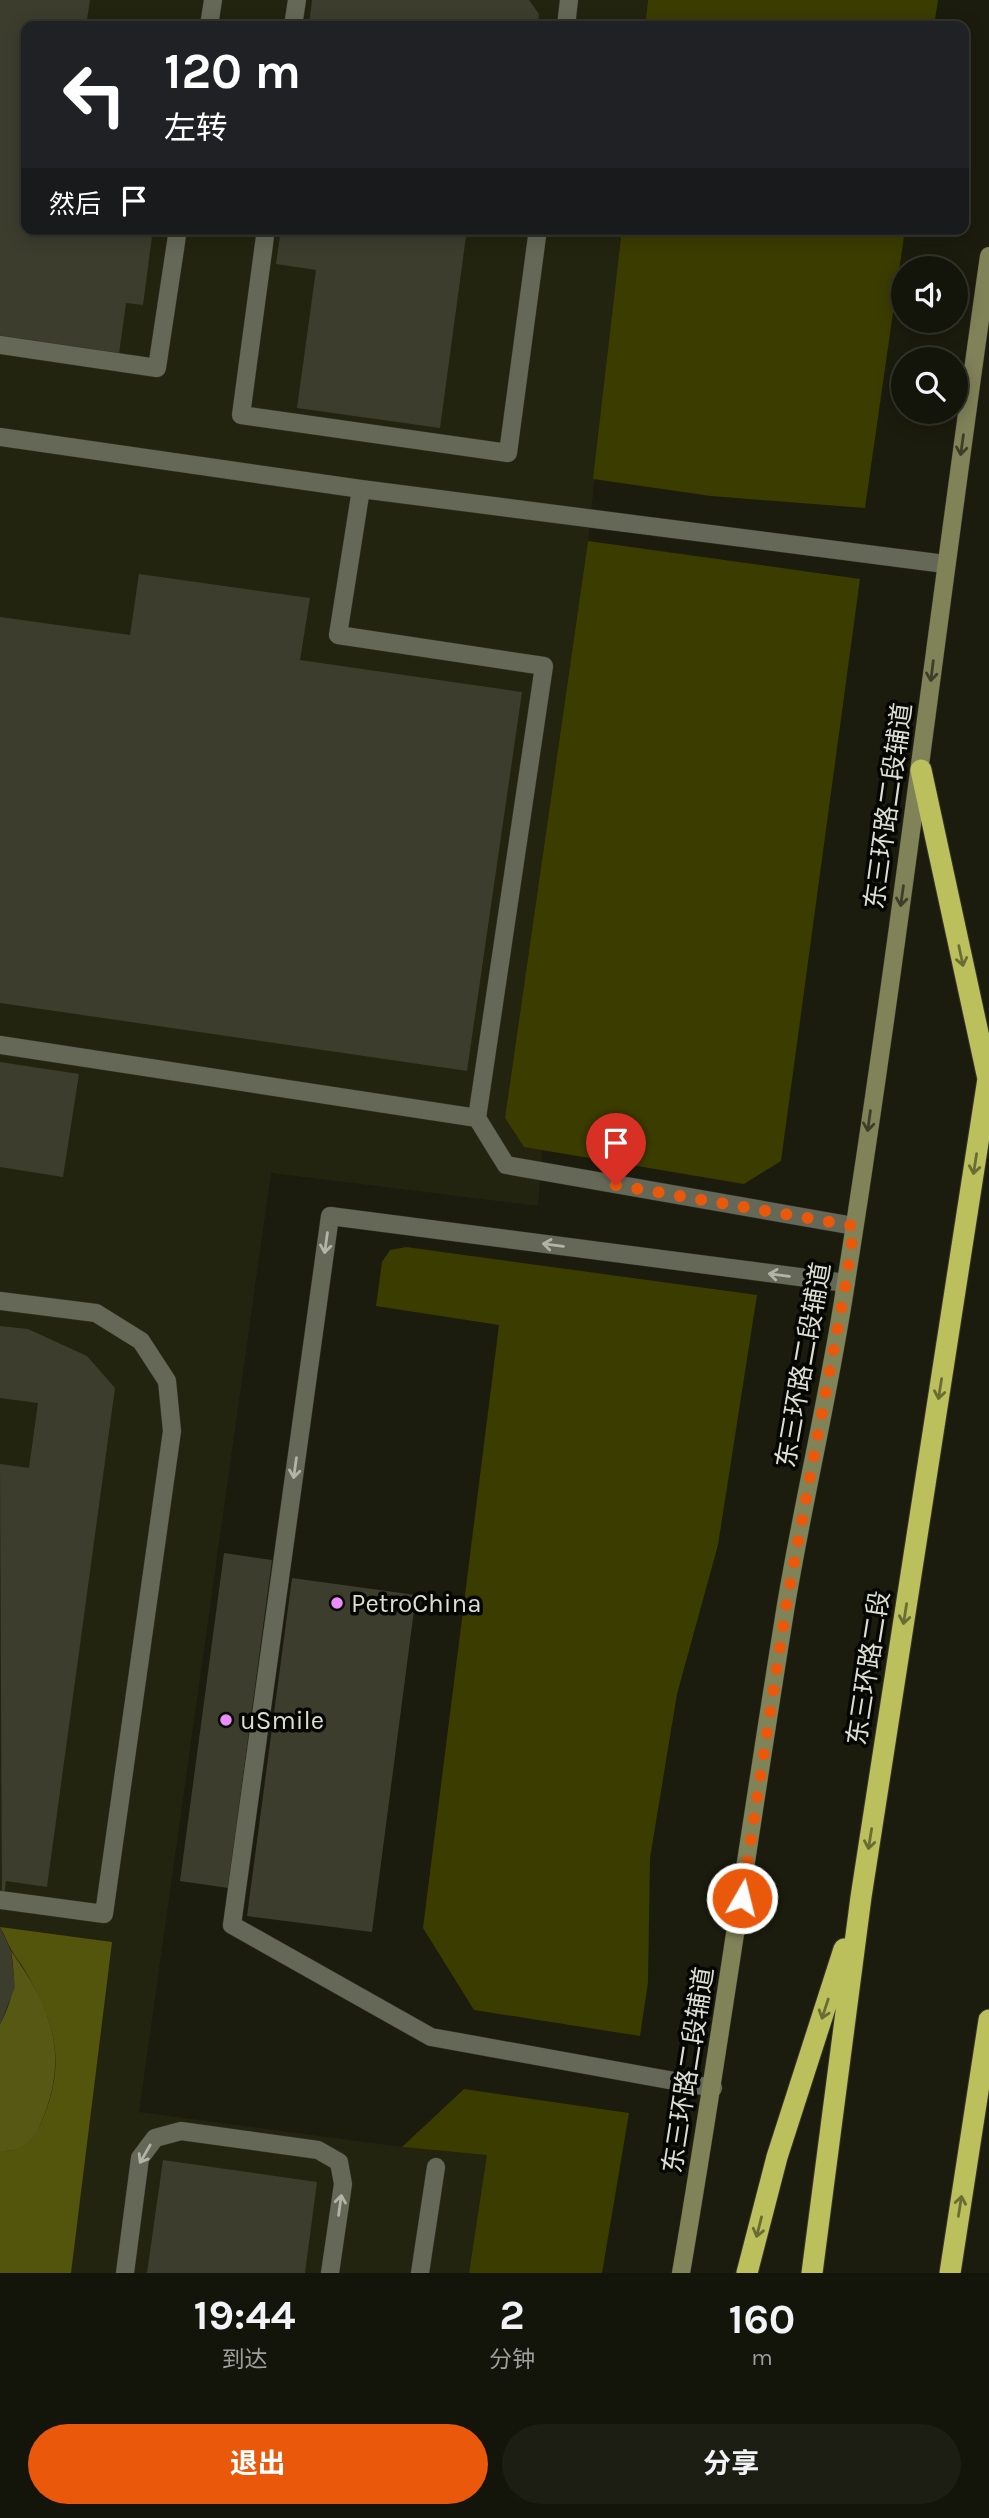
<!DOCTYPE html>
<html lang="zh">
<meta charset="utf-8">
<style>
body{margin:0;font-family:Karla,"Noto Sans SC",sans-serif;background:#1d1e13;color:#f1f3f6;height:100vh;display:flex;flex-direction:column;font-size:26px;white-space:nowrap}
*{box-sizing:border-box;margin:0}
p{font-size:23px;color:#9d9f9c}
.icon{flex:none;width:38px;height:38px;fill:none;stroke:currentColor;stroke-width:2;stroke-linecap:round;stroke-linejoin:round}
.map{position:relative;height:2273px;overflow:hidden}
.panel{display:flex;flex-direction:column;background:#14150a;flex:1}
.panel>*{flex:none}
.top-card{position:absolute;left:21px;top:21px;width:948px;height:214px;border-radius:14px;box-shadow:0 4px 18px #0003,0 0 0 2px #33342b;background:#202124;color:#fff;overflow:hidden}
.controls{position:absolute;left:891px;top:256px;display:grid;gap:14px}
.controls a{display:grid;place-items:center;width:77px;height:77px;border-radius:50%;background:#14150a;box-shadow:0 4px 18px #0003,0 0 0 2px #33342b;font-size:35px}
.pin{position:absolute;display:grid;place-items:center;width:60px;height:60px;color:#fff;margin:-72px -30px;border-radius:50% 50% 50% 0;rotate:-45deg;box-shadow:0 0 7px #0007}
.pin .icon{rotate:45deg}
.me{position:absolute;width:77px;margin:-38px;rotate:8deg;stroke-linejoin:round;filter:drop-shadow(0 0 5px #0008)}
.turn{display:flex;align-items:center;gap:24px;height:147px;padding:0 28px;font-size:32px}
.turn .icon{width:91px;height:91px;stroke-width:2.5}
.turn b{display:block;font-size:49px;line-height:60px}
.then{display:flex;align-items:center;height:66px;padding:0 28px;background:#0003;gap:14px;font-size:26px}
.eta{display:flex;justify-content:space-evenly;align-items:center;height:119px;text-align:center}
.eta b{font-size:42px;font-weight:700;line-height:49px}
.cta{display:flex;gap:14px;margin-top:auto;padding:14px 28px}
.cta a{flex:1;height:80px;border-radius:42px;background:#ea580c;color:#fff;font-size:28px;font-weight:700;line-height:80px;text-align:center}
.cta a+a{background:#1d1e13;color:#f1f3f6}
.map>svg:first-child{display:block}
</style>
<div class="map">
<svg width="989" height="2273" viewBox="0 0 989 2273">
<rect width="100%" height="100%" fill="#1b1c0d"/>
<path fill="#23240f" d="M 0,0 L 648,0 L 645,26 L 26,26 L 26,229 L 622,229 L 588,541 L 505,1118 L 524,1147 L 542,1150 L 538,1206 L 271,1173 L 139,2112 L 402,2147 L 488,2155 L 469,2273 L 0,2273 Z"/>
<path fill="#3b3c00" d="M 648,0 L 938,0 L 934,26 L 645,26 Z
M 622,229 L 905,229 L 865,508 L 711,496 L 593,479 Z
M 588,541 L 860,579 L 781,1161 L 744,1184 L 524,1147 L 505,1118 Z
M 406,1247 L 757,1295 L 718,1545 L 677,1694 L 650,1858 L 648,1982 L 640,2036 L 474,2010 L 423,1928 L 499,1325 L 376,1306 L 382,1262 L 390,1250 Z
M 464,2089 L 629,2113 L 602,2273 L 469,2273 L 487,2155 L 402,2147 Z"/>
<path fill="#53550d" d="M 0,1927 L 112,1942 L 71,2273 L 0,2273 L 0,2151 C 20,2152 33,2141 41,2123 C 67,2064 56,2023 24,1969 C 21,1963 15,1957 12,1951 C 7,1943 5,1935 0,1927 Z"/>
<path fill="#565813" d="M 11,1951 C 52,2008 70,2056 41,2123 C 33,2142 21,2152 0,2151 L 0,2024 C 14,1999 16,1978 11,1951 Z"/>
<path fill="#3c3d2d" d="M 0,0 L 90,0 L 86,26 L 26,26 L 26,229 L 153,229 L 143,305 L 126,303 L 119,354 L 0,337 Z
M 312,0 L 529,0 L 539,14 L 537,26 L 309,26 Z
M 281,229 L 467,229 L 440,428 L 297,408 L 316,270 L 276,264 Z
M 139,574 L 310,598 L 300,660 L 522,692 L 467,1071 L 0,1003 L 0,617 L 130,635 Z
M 0,1062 L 79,1074 L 63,1177 L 0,1167 Z
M 0,1326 L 28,1329 L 87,1356 L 115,1388 L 47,1887 L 6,1881 L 2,1913 L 0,1464 L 29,1468 L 38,1403 L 0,1398 Z
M 224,1553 L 272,1560 L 228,1888 L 180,1881 Z
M 292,1578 L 416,1595 L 372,1932 L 247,1916 Z
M 0,1927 L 11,1951 L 15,1987 L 0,2025 Z
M 163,2160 L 317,2182 L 305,2273 L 147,2273 Z"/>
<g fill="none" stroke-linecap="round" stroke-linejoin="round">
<g stroke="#35352e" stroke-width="19">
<path id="lane" d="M 209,26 L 213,0
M 293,26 L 297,0
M 566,26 L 569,0
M 266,229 L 241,415 L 508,453 L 538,229
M 0,345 L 157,368 L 178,229
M 0,437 L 361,489 L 945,564
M 361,489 L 338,635 L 544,666 L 477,1118 L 506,1165 L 854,1226
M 0,1045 L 477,1118
M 0,1301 L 96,1313 L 141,1341 L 167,1381 L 172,1431 L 104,1914 L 0,1900
M 713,2088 L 431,2037 L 232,1925 L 330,1216 L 846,1283
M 125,2273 L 140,2158 L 155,2138 L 181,2131 L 318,2150 L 339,2162 L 343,2184 L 330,2273
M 420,2273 L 436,2167"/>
</g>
<g stroke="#35352e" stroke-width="19">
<path id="secondary" d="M 681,2273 C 719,2051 750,1827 786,1605 C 804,1497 830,1390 846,1282 C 900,941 940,598 989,256"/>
</g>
<g stroke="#35352e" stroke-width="23">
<path id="highway" d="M 921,770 L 988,1079
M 747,2273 L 777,2157 L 844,1949
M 812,2273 L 861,1897 L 989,1072
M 950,2273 L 989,2020"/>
</g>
<use href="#lane" stroke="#666857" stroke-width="18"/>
<use href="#secondary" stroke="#808258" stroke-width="18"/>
<use href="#highway" stroke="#bbbf5c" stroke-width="21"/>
</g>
<defs><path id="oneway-shaft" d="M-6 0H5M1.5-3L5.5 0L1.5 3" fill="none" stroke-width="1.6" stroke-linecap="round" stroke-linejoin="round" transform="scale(1.75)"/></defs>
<g stroke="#3d3e29">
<use href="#oneway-shaft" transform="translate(962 445) rotate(98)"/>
<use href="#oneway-shaft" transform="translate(932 671) rotate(97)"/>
<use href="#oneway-shaft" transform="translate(902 896) rotate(98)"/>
<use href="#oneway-shaft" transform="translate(869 1121) rotate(98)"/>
</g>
<g stroke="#6a6c34">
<use href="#oneway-shaft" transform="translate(961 956) rotate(78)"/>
<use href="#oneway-shaft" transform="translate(975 1164) rotate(99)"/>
<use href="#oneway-shaft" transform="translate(940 1389) rotate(99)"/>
<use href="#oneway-shaft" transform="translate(905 1614) rotate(99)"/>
<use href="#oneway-shaft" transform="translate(870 1839) rotate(99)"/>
<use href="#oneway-shaft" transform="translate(825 2009) rotate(108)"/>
<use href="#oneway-shaft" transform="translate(960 2206) rotate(-81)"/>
<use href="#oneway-shaft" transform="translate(759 2227) rotate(104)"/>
</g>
<g stroke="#b3b4a8">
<use href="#oneway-shaft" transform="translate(326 1243) rotate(98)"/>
<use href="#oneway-shaft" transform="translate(553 1245) rotate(-173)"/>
<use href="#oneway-shaft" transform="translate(779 1275) rotate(-173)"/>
<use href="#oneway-shaft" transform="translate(295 1468) rotate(98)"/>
<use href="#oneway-shaft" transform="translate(145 2154) rotate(120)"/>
<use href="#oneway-shaft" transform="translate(340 2205) rotate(-82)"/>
</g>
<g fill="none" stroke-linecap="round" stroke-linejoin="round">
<path stroke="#ea580c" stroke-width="12" stroke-dasharray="0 21.6" d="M 616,1185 L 854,1226 L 846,1283 L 787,1601 L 742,1898"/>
</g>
<g fill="#eb8dfc" stroke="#060602" stroke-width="2.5">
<circle cx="337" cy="1603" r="7"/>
<circle cx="226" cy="1720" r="7"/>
</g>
<g text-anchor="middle" stroke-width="7" stroke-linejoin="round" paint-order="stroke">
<g font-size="26" fill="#dcddd3" stroke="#060602">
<text transform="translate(888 806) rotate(-82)" y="9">东三环路二段辅道</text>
<text transform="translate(803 1365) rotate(-80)" y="9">东三环路二段辅道</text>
<text transform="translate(868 1668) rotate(-81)" y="9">东三环路二段</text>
<text transform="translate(688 2070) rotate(-81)" y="9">东三环路二段辅道</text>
</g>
<g font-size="26" fill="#dcddd3" stroke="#060602" text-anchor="start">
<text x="351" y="1612">PetroChina</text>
<text x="240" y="1729">uSmile</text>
</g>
</g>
</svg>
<div class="controls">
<a><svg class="icon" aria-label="sound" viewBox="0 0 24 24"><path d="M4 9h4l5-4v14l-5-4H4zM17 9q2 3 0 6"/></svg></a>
<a><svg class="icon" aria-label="search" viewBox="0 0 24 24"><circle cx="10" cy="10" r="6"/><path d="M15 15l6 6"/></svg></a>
</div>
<div class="pin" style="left:616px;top:1185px;background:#d93025"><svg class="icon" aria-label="arrive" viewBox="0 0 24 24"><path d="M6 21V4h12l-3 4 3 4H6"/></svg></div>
<svg class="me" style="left:742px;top:1898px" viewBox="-20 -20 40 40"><circle r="17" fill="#ea580c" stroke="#fff" stroke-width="3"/><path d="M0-11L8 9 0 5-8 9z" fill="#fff"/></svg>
<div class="top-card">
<div class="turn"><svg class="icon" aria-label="left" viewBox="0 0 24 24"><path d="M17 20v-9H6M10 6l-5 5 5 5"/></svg><div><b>120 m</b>左转</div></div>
<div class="then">然后<svg class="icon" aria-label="arrive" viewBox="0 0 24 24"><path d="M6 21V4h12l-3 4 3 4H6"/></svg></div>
</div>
</div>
<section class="panel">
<div class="eta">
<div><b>19:44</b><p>到达</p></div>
<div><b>2</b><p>分钟</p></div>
<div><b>160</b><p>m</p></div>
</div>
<div class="cta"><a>退出</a><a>分享</a></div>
</section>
